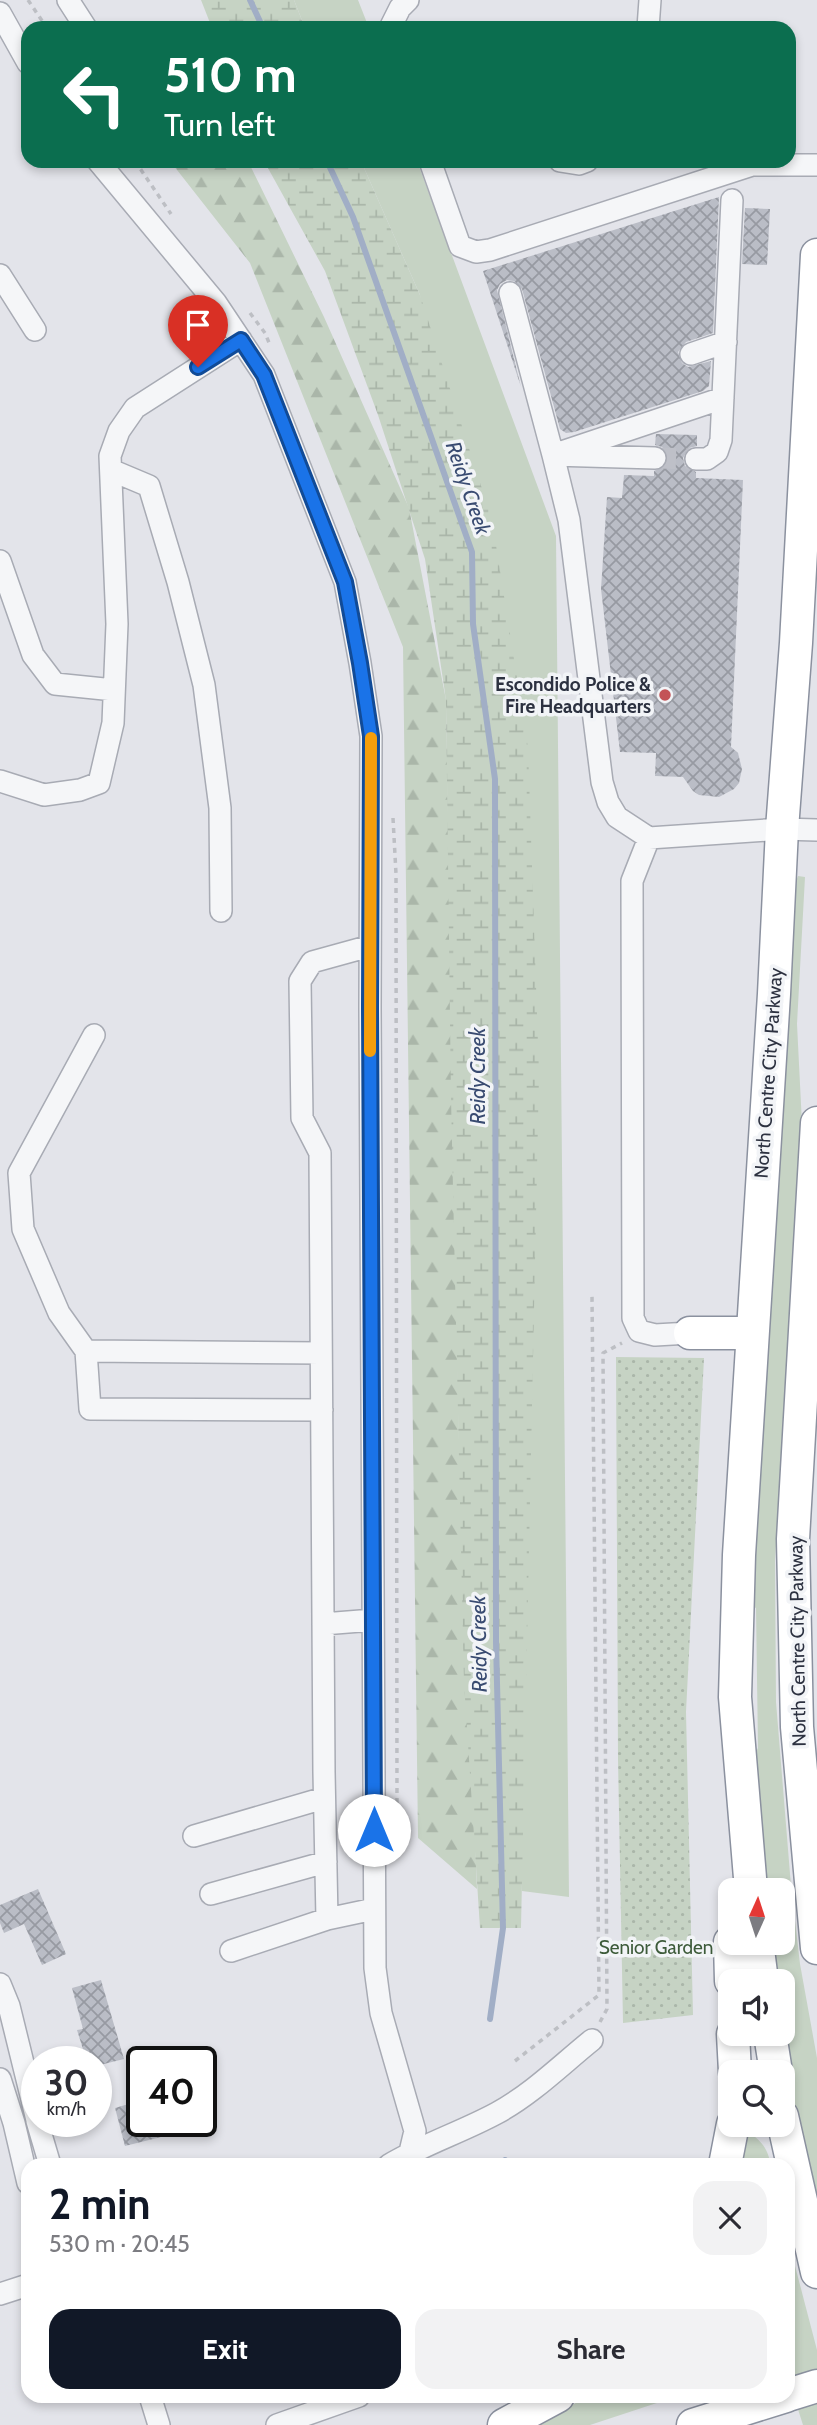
<!DOCTYPE html>
<meta charset="utf-8">
<style>
body{margin:0;font-family:Cabin,sans-serif;background:#f2f2f3;color:#2b2b33;height:100vh;display:flex;flex-direction:column;font-size:26px;white-space:nowrap}
*{box-sizing:border-box;margin:0}
p{font-size:23px;color:#7c7c81}
.icon{flex:none;width:38px;height:38px;fill:none;stroke:currentColor;stroke-width:2;stroke-linecap:round;stroke-linejoin:round}
.map{position:relative;flex:1;overflow:hidden}
.drawer{position:absolute;left:21px;top:2158px;width:774px;height:245px;display:flex;flex-direction:column;background:#fff;border-radius:21px;box-shadow:0 4px 10px #0003}
.drawer>*{flex:none}
.top-card{position:absolute;left:21px;top:21px;width:775px;height:147px;border-radius:21px;box-shadow:0 4px 10px #0003;background:#0b6e4f;color:#fff;overflow:hidden}
.needle{width:46px;rotate:3deg}
.fabs{position:absolute;left:718px;top:1878px;display:grid;gap:14px}
.fabs a{display:grid;place-items:center;width:77px;height:77px;border-radius:14px;background:#fff;box-shadow:0 4px 10px #0003;font-size:35px}
.speed{position:absolute;left:21px;top:2046px;display:flex;gap:14px;font-size:35px;font-weight:700;text-align:center}
.speed>*{display:grid;place-content:center;width:91px;height:91px;border-radius:50%;background:#fff;box-shadow:0 4px 10px #0003;line-height:1}
.speed small{font-size:18px;font-weight:400}
.speed .limit{border:4px solid #111;border-radius:10px;background:#fff;color:#111}
.pin{position:absolute;display:grid;place-items:center;width:60px;height:60px;color:#fff;margin:-72px -30px;border-radius:50% 50% 50% 0;rotate:-45deg;box-shadow:0 0 7px #0007}
.pin .icon{rotate:45deg}
.me{position:absolute;width:77px;margin:-38px;rotate:0deg;stroke-linejoin:round;filter:drop-shadow(0 0 5px #0008)}
.turn{display:flex;align-items:center;gap:24px;height:147px;padding:0 28px;font-size:32px}
.turn .icon{width:91px;height:91px;stroke-width:2.5}
.turn b{display:block;font-size:49px;line-height:60px}
.round{display:grid;place-items:center;flex:none;width:74px;height:74px;border-radius:21px;background:#f2f2f3}
.overview{display:flex;align-items:center;justify-content:space-between;height:119px;padding:0 28px}
h1{font-size:42px;font-weight:800;line-height:52px;color:#111827}
.primary-button{display:flex;gap:14px;margin-top:auto;padding:14px 28px}
.primary-button a{flex:1;height:80px;border-radius:21px;background:#111827;color:#fff;font-size:28px;font-weight:800;line-height:80px;text-align:center}
.primary-button a+a{background:#f2f2f3;color:#2b2b33}
.map>svg:first-child{display:block}
</style>
<div class="map">
<svg width="817" height="2425" viewBox="0 0 817 2425">
<defs>
<pattern id="forest-firs" width="22" height="20" patternUnits="userSpaceOnUse" patternTransform="scale(1.75)"><rect width="22" height="20" fill="#c6d3c4"/><path d="M5 1l3.5 6h-7zM16 11l3.5 6h-7z" fill="#aab6a9"/></pattern>
<pattern id="wetland-marsh" width="20" height="14" patternUnits="userSpaceOnUse" patternTransform="scale(1.75)"><rect width="20" height="14" fill="#c6d3c4"/><path d="M1 5h8M5 5V1M11 12h8M15 12V8" fill="none" stroke="#aab6a9"/></pattern>
<pattern id="park-dots" width="8" height="8" patternUnits="userSpaceOnUse" patternTransform="scale(1.75)"><rect width="8" height="8" fill="#c6d3c4"/><path d="M2 2h.1M6 6h.1" fill="none" stroke="#aab6a9" stroke-width="1.8" stroke-linecap="round"/></pattern>
<pattern id="building-cross-hatch" width="8" height="8" patternUnits="userSpaceOnUse" patternTransform="scale(1.75)"><rect width="8" height="8" fill="#babdc6"/><path d="M0 0l8 8M0 8l8-8" fill="none" stroke="#979aa2"/></pattern>
</defs>
<rect width="100%" height="100%" fill="#e3e4ea"/>
<path fill="#c6d3c4" d="M 294,0 L 358,0 L 369,28 L 305,28 Z
M 361,161 L 417,161 L 556,536 L 569,1897 L 522,1891 L 420,295 Z
M 798,876 L 805,877 L 797,1024 L 802,1124 L 775,1561 L 776,1702 L 791,1886 L 800,1964 L 817,2058 L 817,2209 C 801,2134 782,2058 782,1981 L 776,1981 L 771,1943 L 782,1942 L 782,1890 L 765,1890 L 755,1754 L 758,1748 L 756,1608 L 754,1607 L 756,1518 L 793,890 Z
M 745,2130 C 761,2140 767,2147 771,2165 L 740,2165 Z
M 788,2239 L 817,2350 L 817,2425 L 803,2425 L 788,2378 Z
M 588,2396 L 678,2396 L 590,2425 L 537,2425 Z"/>
<path fill="url(#forest-firs)" d="M 170,161 L 248,161 L 324,317 L 409,508 L 446,700 L 459,1440 L 477,1889 L 418,1838 L 403,647 L 250,263 Z"/>
<path fill="url(#wetland-marsh)" d="M 201,0 L 294,0 L 305,28 L 212,28 Z
M 264,161 L 361,161 L 420,295 L 492,520 L 528,748 L 539,1074 L 521,1928 L 480,1928 L 464,1682 L 451,1098 L 446,700 L 425,559 L 378,415 L 325,271 Z"/>
<path fill="url(#park-dots)" d="M 616,1357 L 704,1358 L 686,1712 L 693,2015 L 623,2023 L 618,1759 Z"/>
<g fill="none" stroke-linecap="round" stroke-linejoin="round">
<path stroke="#a1aec6" stroke-width="6" d="M 250,0 L 263,28
M 327,161 L 353,217 L 472,552 L 473,624 L 495,779 L 496,1642 L 503,1928 L 490,2019
M 505,2160 L 506,2165"/>
</g>
<path fill="url(#building-cross-hatch)" d="M 719,197 L 713,333 L 686,342 L 678,352 L 682,363 L 688,367 L 711,361 L 709,386 L 703,391 L 574,432 L 566,433 L 560,429 L 522,289 L 514,281 L 507,280 L 500,284 L 497,290 L 521,387 L 483,271 Z
M 745,208 L 770,209 L 767,265 L 742,264 Z
M 656,434 L 697,435 L 697,446 L 689,448 L 683,458 L 685,466 L 696,472 L 696,478 L 743,480 L 731,747 L 738,753 L 742,769 L 739,783 L 734,789 L 719,797 L 699,795 L 693,791 L 683,777 L 655,776 L 656,753 L 620,752 L 601,589 L 607,497 L 622,498 L 624,475 L 654,476 L 654,471 L 666,465 L 667,452 L 662,447 L 655,445 Z
M 38,1889 L 66,1954 L 42,1965 L 24,1924 L 4,1933 L 0,1923 L 0,1905 Z
M 101,1980 L 124,2059 L 96,2066 L 96,2062 L 87,2062 L 77,2030 L 83,2029 L 72,1988 Z
M 132,2103 L 134,2114 L 142,2112 L 142,2121 L 201,2121 L 201,2127 L 125,2146 L 115,2108 Z"/>
<g fill="none" stroke-linecap="round" stroke-linejoin="round">
<path stroke="#bec0c8" stroke-width="21" stroke-dasharray="21 10" stroke-linecap="butt" d="M 655,458 L 696,459"/>
<g stroke="#a8abb4" stroke-width="24">
<path id="minor" d="M 68,0 L 86,28
M 0,13 L 28,63
M 390,28 L 400,8 L 408,0
M 648,28 L 650,0
M 98,161 L 216,303 L 264,375 L 345,582 L 360,663 L 371,736 L 370,1007 L 375,1968 L 381,2013 L 415,2131 L 410,2152
M 430,161 L 460,246 L 476,252 L 490,250 L 752,165 L 817,165
M 560,161 L 579,164 L 587,161
M 0,275 L 35,330
M 510,293 L 553,455 L 655,458
M 691,354 L 726,342
M 723,398 L 553,455 L 569,520 L 602,782 L 608,802 L 617,817 L 649,838 L 782,829 L 817,830
M 696,459 L 707,459 L 717,452 L 721,440 L 732,200
M 111,470 L 149,486 L 178,582 L 204,685 L 220,808 L 221,911
M 0,561 L 33,655 L 55,684 L 114,690
M 0,781 L 44,795 L 80,790 L 99,783 L 113,723 L 117,624 L 110,456 L 119,431 L 135,408 L 241,340
M 649,838 L 632,881 L 633,1318 L 639,1331 L 655,1335 L 690,1333
M 94,1035 L 19,1173 L 23,1229 L 59,1313 L 86,1351 L 90,1409 L 322,1410
M 86,1351 L 321,1353
M 323,1624 L 373,1620
M 194,1836 L 324,1798
M 211,1894 L 326,1862
M 327,1919 L 324,1772 L 320,1153 L 302,1118 L 300,981 L 312,962 L 370,946
M 231,1951 L 327,1919 L 374,1909
M 0,1984 L 9,2006 L 37,2120
M 0,2079 L 14,2123 L 28,2183
M 37,2121 L 50,2165
M 389,2165 C 424,2144 462,2132 497,2113 C 532,2094 561,2065 592,2040
M 0,2294 L 28,2285
M 150,2396 L 159,2425
M 277,2425 L 359,2396"/>
</g>
<g stroke="#8b919f" stroke-width="35">
<path id="highway" d="M 817,1123 L 793,1539 L 797,1727 L 817,1948
M 690,1333 L 752,1333
M 751,1890 L 735,1697 L 739,1555 L 774,994 L 782,829 L 796,643 L 817,255
M 730,1942 L 731,1981
M 757,1942 L 762,1981
M 733,2034 L 735,2072
M 770,2034 L 776,2072
M 782,2116 L 817,2272
M 725,2165 L 733,2124
M 788,2395 L 817,2386
M 504,2425 L 558,2396
M 693,2425 L 786,2396"/>
</g>
<path stroke="#bdbfc4" stroke-width="3.5" stroke-dasharray="5 5" stroke-linecap="butt" d="M 28,0 L 47,28
M 135,161 L 171,214
M 250,313 L 265,333 L 270,345
M 393,818 L 396,874 L 397,1812
M 600,2022 L 607,2009 L 603,1353 L 622,1343
M 515,2061 L 599,1995 L 592,1296"/>
<use href="#minor" stroke="#f5f6f8" stroke-width="21"/>
<use href="#highway" stroke="#fff" stroke-width="32"/>
</g>
<g fill="none" stroke-linecap="round" stroke-linejoin="round">
<g stroke="#114b97" stroke-width="18">
<path id="route" d="M 198,367 L 241,340 L 264,375 L 345,582 L 360,663 L 371,736 L 370,1007 L 374,1830"/>
</g>
<use href="#route" stroke="#1a73e8" stroke-width="12"/>
<path stroke="#f59e0b" stroke-width="12" d="M 370,1051 L 371,738"/>
</g>
<circle fill="#c35357" stroke="#f2f4f7" stroke-width="2.5" cx="665" cy="695" r="7"/>
<g text-anchor="middle" stroke-width="7" stroke-linejoin="round" paint-order="stroke">
<g font-size="19" font-weight="bold" fill="#2c3140" stroke="#f2f4f7" text-anchor="end">
<text x="651" y="691">Escondido Police &amp;<tspan x="651" dy="22">Fire Headquarters</tspan></text>
</g>
<g font-size="19" fill="#2c3140" stroke="#f2f4f7">
<text transform="translate(768 1073) rotate(-86)" y="7">North Centre City Parkway</text>
<text transform="translate(797 1641) rotate(-91)" y="7">North Centre City Parkway</text>
</g>
<g font-size="19" fill="#3d5b3a" stroke="#f2f4f7">
<text x="656" y="1954">Senior Garden</text>
</g>
<g font-size="21" font-style="italic" fill="#394b71" stroke="#f2f4f7">
<text transform="translate(468 488) rotate(71)" y="7">Reidy Creek</text>
<text transform="translate(478 1076) rotate(-90)" y="7">Reidy Creek</text>
<text transform="translate(479 1644) rotate(-91)" y="7">Reidy Creek</text>
</g>
</g>
</svg>
<div class="fabs">
<a><svg class="needle" viewBox="-14 -14 28 28"><path d="M0-13l5 13h-10z" fill="#e53935"/><path d="M0 13l5-13h-10z" fill="#7c7c81"/></svg></a>
<a><svg class="icon" aria-label="sound" viewBox="0 0 24 24"><path d="M4 9h4l5-4v14l-5-4H4zM17 9q2 3 0 6"/></svg></a>
<a><svg class="icon" aria-label="search" viewBox="0 0 24 24"><circle cx="10" cy="10" r="6"/><path d="M15 15l6 6"/></svg></a>
</div>
<div class="speed"><div>30<small>km/h</small></div><div class="limit">40</div></div>
<div class="pin" style="left:198px;top:367px;background:#d93025"><svg class="icon" aria-label="arrive" viewBox="0 0 24 24"><path d="M6 21V4h12l-3 4 3 4H6"/></svg></div>
<svg class="me" style="left:374px;top:1830px" viewBox="-20 -20 40 40"><circle r="19" fill="#fff"/><path d="M0-13L10 11 0 6-10 11z" fill="#1a73e8"/></svg>
<div class="top-card">
<div class="turn"><svg class="icon" aria-label="left" viewBox="0 0 24 24"><path d="M17 20v-9H6M10 6l-5 5 5 5"/></svg><div><b>510 m</b>Turn left</div></div>
</div>
<section class="drawer">
<div class="overview"><div><h1>2 min</h1><p>530 m · 20:45</p></div><a class="round"><svg class="icon" aria-label="close" viewBox="0 0 24 24"><path d="M6 6l12 12M18 6L6 18"/></svg></a></div>
<div class="primary-button"><a>Exit</a><a>Share</a></div>
</section>
</div>
